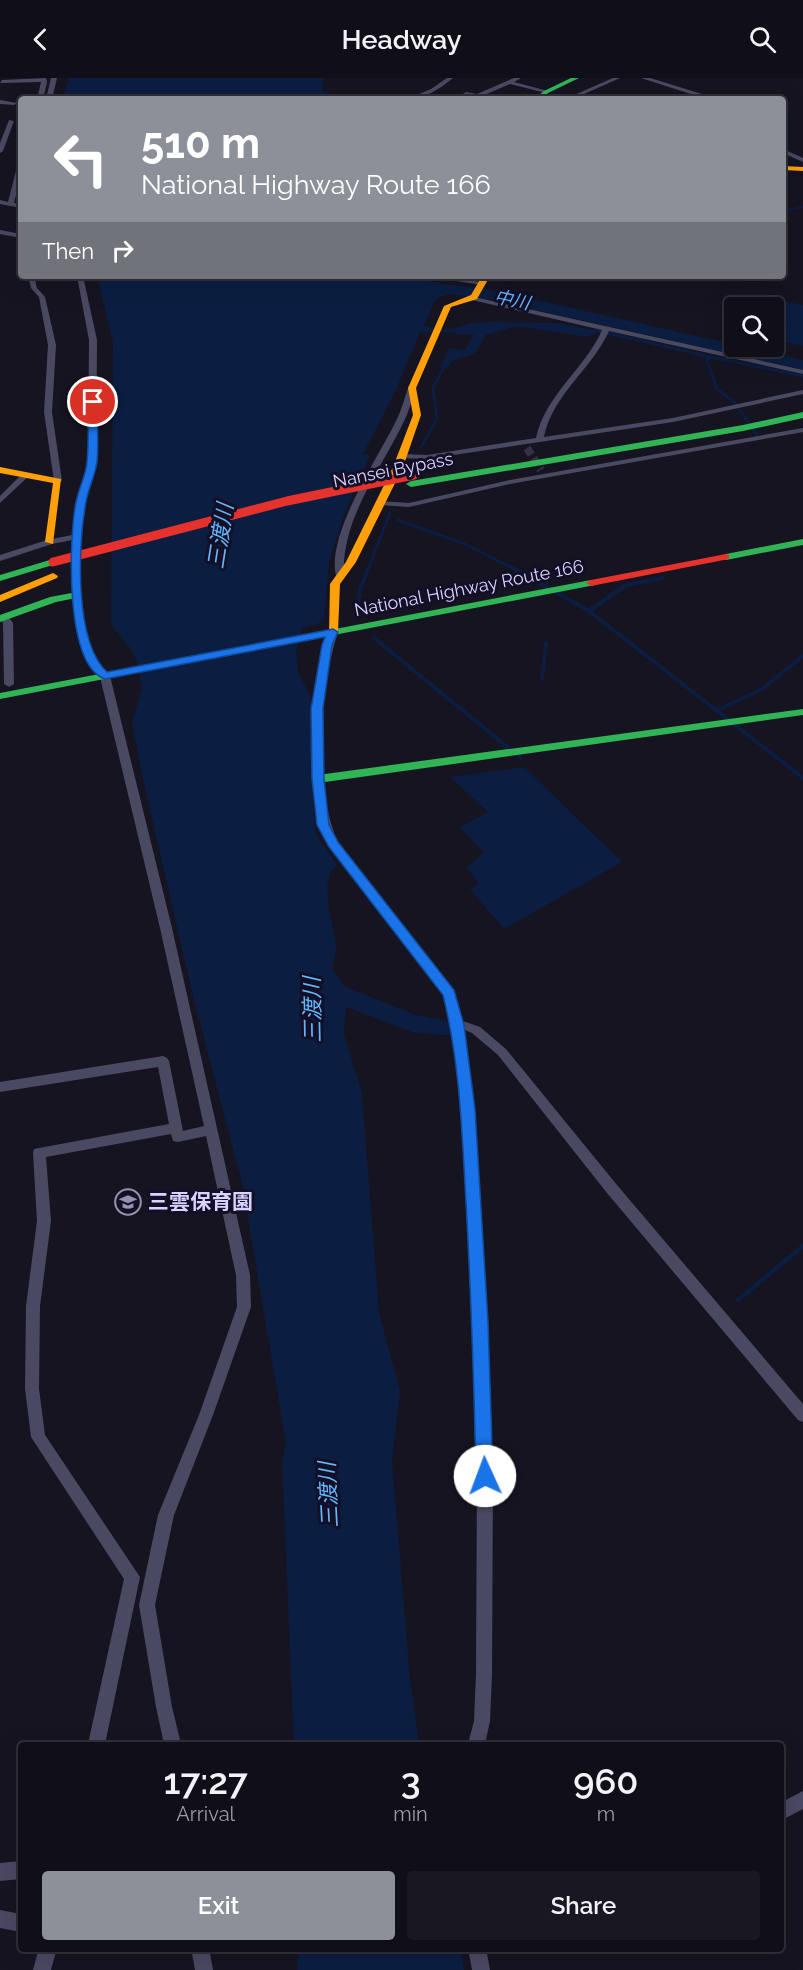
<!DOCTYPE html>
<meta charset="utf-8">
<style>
body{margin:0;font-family:Raleway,"Noto Sans JP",sans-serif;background:#191822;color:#f1f3f6;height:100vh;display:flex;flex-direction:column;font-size:22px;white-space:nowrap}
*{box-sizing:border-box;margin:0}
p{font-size:20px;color:#9c9ca2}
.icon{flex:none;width:33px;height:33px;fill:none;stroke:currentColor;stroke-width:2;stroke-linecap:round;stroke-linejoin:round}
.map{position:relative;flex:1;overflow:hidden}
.panel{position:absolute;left:18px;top:1664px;width:766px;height:210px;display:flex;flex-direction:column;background:#100f19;border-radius:6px;box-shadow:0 6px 24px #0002,0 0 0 2px #302f38}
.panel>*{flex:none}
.guide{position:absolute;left:18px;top:18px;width:768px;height:183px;border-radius:6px;box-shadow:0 6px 24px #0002,0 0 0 2px #302f38;background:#8c9099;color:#fff;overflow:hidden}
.controls{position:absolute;left:724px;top:219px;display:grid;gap:12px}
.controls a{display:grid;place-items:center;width:60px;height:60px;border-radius:6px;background:#100f19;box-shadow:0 6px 24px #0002,0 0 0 2px #302f38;font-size:30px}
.pin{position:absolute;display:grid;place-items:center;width:51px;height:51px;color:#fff;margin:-26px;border:3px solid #fff;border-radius:50%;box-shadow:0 2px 6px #0007}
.me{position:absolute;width:66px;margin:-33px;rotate:358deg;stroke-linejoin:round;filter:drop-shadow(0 0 4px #0008)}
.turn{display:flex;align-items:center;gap:21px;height:126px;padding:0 24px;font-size:27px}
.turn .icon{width:78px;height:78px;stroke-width:2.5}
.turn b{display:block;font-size:42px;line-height:51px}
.then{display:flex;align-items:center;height:57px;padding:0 24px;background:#0003;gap:12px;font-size:22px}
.eta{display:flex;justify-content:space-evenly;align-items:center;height:102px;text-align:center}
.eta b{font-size:36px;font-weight:600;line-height:42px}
.action{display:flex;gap:12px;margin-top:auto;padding:12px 24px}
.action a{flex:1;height:69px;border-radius:6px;background:#8c9099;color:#fff;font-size:24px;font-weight:600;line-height:69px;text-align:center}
.action a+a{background:#191822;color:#f1f3f6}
header{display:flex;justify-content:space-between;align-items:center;height:78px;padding:0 24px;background:#100f19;font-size:27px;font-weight:600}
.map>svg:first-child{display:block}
</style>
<header><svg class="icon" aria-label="back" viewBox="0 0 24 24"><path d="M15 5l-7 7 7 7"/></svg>Headway<svg class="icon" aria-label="search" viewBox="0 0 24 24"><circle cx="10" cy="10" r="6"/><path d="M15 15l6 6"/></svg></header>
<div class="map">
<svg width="803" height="1892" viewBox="0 0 803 1892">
<rect width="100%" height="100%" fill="#161421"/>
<path fill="#0b1e41" d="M 69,0 L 323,0 L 322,13 L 351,21 L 63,21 Z
M 97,198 L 400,198 L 474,211 L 470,217 C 436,213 435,220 424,248 L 431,249 L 429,255 L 420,254 L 396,312 L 363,376 L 370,377 L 345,434 L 329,484 L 324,541 L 316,547 L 302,550 L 296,575 L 298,594 L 311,620 L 311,698 L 316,757 L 337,787 C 316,802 336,850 336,871 C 336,877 333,884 332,890 L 344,908 L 416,937 L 450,944 L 453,958 L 415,955 L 346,929 L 344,956 L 362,1016 L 379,1235 L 400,1313 L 392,1384 L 410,1601 L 419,1666 L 294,1666 L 282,1383 L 286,1365 L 242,1105 L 194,922 L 145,710 L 132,645 L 142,610 L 137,584 L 131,571 L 111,547 L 113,265 Z
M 773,221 L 803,227 L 803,268 L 774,262 L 774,230 L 769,229 Z
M 491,244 L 558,245 L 598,253 L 589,259 L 517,248 L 486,257 L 474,276 L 453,282 L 447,290 L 440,289 L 449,270 L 465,272 L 474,256 L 457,256 L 454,253 L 455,250 L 469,246 Z
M 524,689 L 622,784 L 504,851 L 470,811 L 479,806 L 466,789 L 484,775 L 460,749 L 488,734 L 450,699 Z
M 298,1871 L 461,1871 L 464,1892 L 297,1892 Z"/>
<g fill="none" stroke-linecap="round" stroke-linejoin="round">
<path stroke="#0b1e41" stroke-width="2" d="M 783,133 L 803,129"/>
<path stroke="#0b1e41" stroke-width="3" d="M 424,252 L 457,253
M 594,252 L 711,279 L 707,282 L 717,311 L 734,324 L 757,357
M 711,279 L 803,298
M 421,370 L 437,340 L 433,310 L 446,285
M 398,442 L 467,467 L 514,491
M 368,491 L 390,435"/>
<path stroke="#0b1e41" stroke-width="4" d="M 511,489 L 589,533 L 803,700
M 589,533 L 626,507 L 663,500
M 356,539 L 360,511 L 369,489
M 374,560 L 521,680
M 542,601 L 546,565
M 718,632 L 762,611 L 803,578"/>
<path stroke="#0b1e41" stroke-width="4.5" d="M 738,1222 L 803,1168"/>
<path fill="#0b1e41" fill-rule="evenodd" d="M 434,205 L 493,212 L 803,282 L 803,292 L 493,222 L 429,213 L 426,210 Z"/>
<path stroke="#333142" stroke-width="8" stroke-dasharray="8 4" stroke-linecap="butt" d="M 527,370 L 541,392"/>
<path fill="#4a4962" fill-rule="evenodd" d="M 46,0 L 47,4 L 43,21 L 37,21 L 41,4 L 0,5 L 2,2 Z
M 51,0 L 57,0 L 52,21 L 46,21 Z
M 447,0 L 453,0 C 440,11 424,21 407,21 L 431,11 Z
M 514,0 L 521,0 L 514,4 L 548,13 L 546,16 L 561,21 L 552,21 L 540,17 L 542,14 L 510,6 L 482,18 L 487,21 L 479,21 L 469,17 L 462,21 L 455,21 L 466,14 L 477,16 Z
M 613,0 L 620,0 L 573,21 L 565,21 Z
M 641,0 L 650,0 L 702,16 L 702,21 L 696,21 L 697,18 Z
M 0,22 L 17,25 L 14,27 L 0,26 Z
M 9,42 L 14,43 L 3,73 L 0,75 L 0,65 Z
M 783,71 L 803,80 L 803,84 L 783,75 Z
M 21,83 L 21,97 L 14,125 L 21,126 L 21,130 L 0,126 L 0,122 L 8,124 L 18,85 Z
M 0,152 L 21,156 L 21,160 L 0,156 Z
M 28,198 L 34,198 L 37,210 L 45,219 L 56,267 L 52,334 L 62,403 L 58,405 L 54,403 L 44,334 L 48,267 L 39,219 L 31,210 Z
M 77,198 L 83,198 L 97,262 L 96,385 L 85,423 L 80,459 L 81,514 L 85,552 L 91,569 L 98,584 L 110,598 L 172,850 L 250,1197 L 251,1229 L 213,1337 L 174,1437 L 155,1527 L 172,1629 L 181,1666 L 164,1666 L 156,1629 L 139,1527 L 158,1437 L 199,1337 L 237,1229 L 236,1197 L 206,1058 L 178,1064 L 173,1063 L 171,1056 L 46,1079 L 51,1143 L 40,1228 L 39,1311 L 45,1357 L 140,1499 L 105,1666 L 88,1666 L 124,1501 L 31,1359 L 25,1311 L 26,1228 L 37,1143 L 33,1075 L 34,1071 L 39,1070 L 169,1046 L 158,989 L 0,1014 L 0,1004 L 163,978 L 167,980 L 169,983 L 183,1053 L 204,1048 L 160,850 L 100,599 C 68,560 72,510 72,462 L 52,466 L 0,483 L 0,477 L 47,462 L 72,457 L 77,423 L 88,385 L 89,262 Z
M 422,198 L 442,198 L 486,205 L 483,207 Z
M 474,219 L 803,292 L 803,296 L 609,253 C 592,291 552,317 544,359 L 673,340 L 803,312 L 803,316 L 673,344 L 427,381 L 399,380 L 398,378 L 402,376 L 427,377 L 536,360 C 545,317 585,291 602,252 L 472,222 L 472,220 Z
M 409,308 L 416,310 C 412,320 410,331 405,341 C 382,391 340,441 344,499 L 343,501 L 337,501 C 323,461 378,380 396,343 C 402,332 404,320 409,308 Z
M 803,350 L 803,354 L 510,406 L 409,429 L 379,427 L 375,425 L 379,423 L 409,425 L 510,402 Z
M 23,395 L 30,397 L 0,425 L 0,418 Z
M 4,536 L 7,537 L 13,545 L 14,606 L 9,609 L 4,606 L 3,545 L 0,540 L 1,537 Z
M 333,551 L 338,554 C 318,617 312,703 338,765 L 454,912 L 463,943 L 480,949 L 506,971 L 617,1107 L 803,1326 L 803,1344 L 798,1342 L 607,1115 L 498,977 L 472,955 L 465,952 L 474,1031 L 487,1244 L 493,1397 L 492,1596 L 490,1643 L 485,1666 L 468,1666 L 474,1643 L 476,1596 L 477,1397 L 473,1244 L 462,1031 L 452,947 L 444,916 L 329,769 C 300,713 310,612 328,554 Z
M 803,1713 L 803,1731 L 782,1742 L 782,1724 Z
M 21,1783 L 21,1801 L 0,1803 L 0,1785 Z
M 0,1832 L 21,1836 L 21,1854 L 0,1850 Z
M 39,1870 L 57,1870 L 51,1892 L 33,1892 Z
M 191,1870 L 209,1870 L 213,1892 L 195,1892 Z
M 468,1870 L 486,1870 L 490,1892 L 472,1892 Z"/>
<path fill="#30b455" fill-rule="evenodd" d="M 571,0 L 579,0 L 548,15 L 542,21 L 535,21 L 544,13 Z
M 803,334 L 803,340 L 743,353 L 411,409 L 406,406 L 411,403 L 743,347 Z
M 803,461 L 803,467 L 726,482 L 721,479 L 726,476 Z
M 53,481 L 56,482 L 56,486 L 0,503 L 0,497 Z
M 591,502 L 595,503 L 595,507 L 0,621 L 0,615 Z
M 77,514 L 82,517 L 81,519 L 56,524 L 0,544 L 0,537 L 50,519 Z
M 803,631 L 803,637 L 318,705 L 312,701 L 318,697 Z"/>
<path fill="#ff9f0a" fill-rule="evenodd" d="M 783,88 L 803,89 L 803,93 L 783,92 Z
M 482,198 L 490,198 L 477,221 L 451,229 L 416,310 L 421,337 L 403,389 L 356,484 L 340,506 L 338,554 L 333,557 L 329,556 L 330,506 L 346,484 L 393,389 L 413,337 L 408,310 L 444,228 L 471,217 Z
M 0,389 L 61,401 L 53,466 L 45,464 L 53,405 L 0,395 Z
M 53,495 L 58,498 L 57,500 L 0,524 L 0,517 Z"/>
<path fill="#e5322d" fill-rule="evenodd" d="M 726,476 L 729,477 L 729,481 L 591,508 L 586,505 L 591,502 Z"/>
<path stroke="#e5322d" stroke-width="9" d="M 53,484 L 287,423 L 414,397"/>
</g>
<path fill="#1a73e8" stroke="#114b97" stroke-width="1.5" d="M 93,321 L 97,324 C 97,344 99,364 97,384 C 95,398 88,411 86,424 C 78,466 74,564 107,594 L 333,551 L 338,554 L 332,567 L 323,631 L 324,701 L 329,747 L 338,764 L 454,912 L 464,947 L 475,1031 L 488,1244 L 493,1398 L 491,1404 L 485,1406 L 479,1404 L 476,1398 C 474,1306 471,1216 466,1125 C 462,1055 460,985 443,917 L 329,769 L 317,747 L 312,701 L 311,631 L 322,567 L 325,559 L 105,601 C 64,587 69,459 76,424 C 79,410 86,397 87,384 C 89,364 88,344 88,324 Z"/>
<defs>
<g id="school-ring" transform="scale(1.35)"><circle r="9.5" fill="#130f26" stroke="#9591b1" stroke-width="1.5"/><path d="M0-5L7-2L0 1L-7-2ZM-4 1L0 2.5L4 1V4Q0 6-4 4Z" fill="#9591b1"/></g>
</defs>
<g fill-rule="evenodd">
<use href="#school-ring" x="128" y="1124"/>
</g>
<g text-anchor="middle" stroke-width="6" stroke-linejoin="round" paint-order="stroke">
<g font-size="18" font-style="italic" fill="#62b6ff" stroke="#130f26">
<text transform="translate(512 222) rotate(12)" y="6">中川</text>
</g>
<g font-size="18" fill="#d9d4ff" stroke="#130f26">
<text transform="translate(393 392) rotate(-11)" y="6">Nansei Bypass</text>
<text transform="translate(469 510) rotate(-11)" y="6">National Highway Route 166</text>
</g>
<g font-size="21" font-weight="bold" fill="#d9d4ff" stroke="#130f26" text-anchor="start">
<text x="148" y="1131">三雲保育園</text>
</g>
<g font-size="22" font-style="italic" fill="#62b6ff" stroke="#130f26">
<text transform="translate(220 458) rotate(-81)" y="8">三渡川</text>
<text transform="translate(312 932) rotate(-91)" y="8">三渡川</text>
<text transform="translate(328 1417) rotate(-93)" y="8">三渡川</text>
</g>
</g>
</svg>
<div class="controls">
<a><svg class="icon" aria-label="search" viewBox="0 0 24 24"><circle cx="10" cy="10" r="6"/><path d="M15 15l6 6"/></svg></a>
</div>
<div class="pin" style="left:93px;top:324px;background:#d93025"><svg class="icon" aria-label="arrive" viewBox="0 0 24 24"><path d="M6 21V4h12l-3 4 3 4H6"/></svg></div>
<svg class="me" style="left:485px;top:1398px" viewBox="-20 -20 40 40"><circle r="19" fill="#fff"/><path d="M0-13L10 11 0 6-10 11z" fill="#1a73e8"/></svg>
<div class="guide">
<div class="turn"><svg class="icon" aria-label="left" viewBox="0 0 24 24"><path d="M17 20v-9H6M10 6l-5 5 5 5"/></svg><div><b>510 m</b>National Highway Route 166</div></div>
<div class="then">Then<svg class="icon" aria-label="right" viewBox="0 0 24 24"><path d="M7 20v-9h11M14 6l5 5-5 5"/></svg></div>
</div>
<section class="panel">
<div class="eta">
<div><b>17:27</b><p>Arrival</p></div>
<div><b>3</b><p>min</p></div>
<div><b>960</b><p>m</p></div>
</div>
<div class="action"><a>Exit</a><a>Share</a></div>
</section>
</div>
